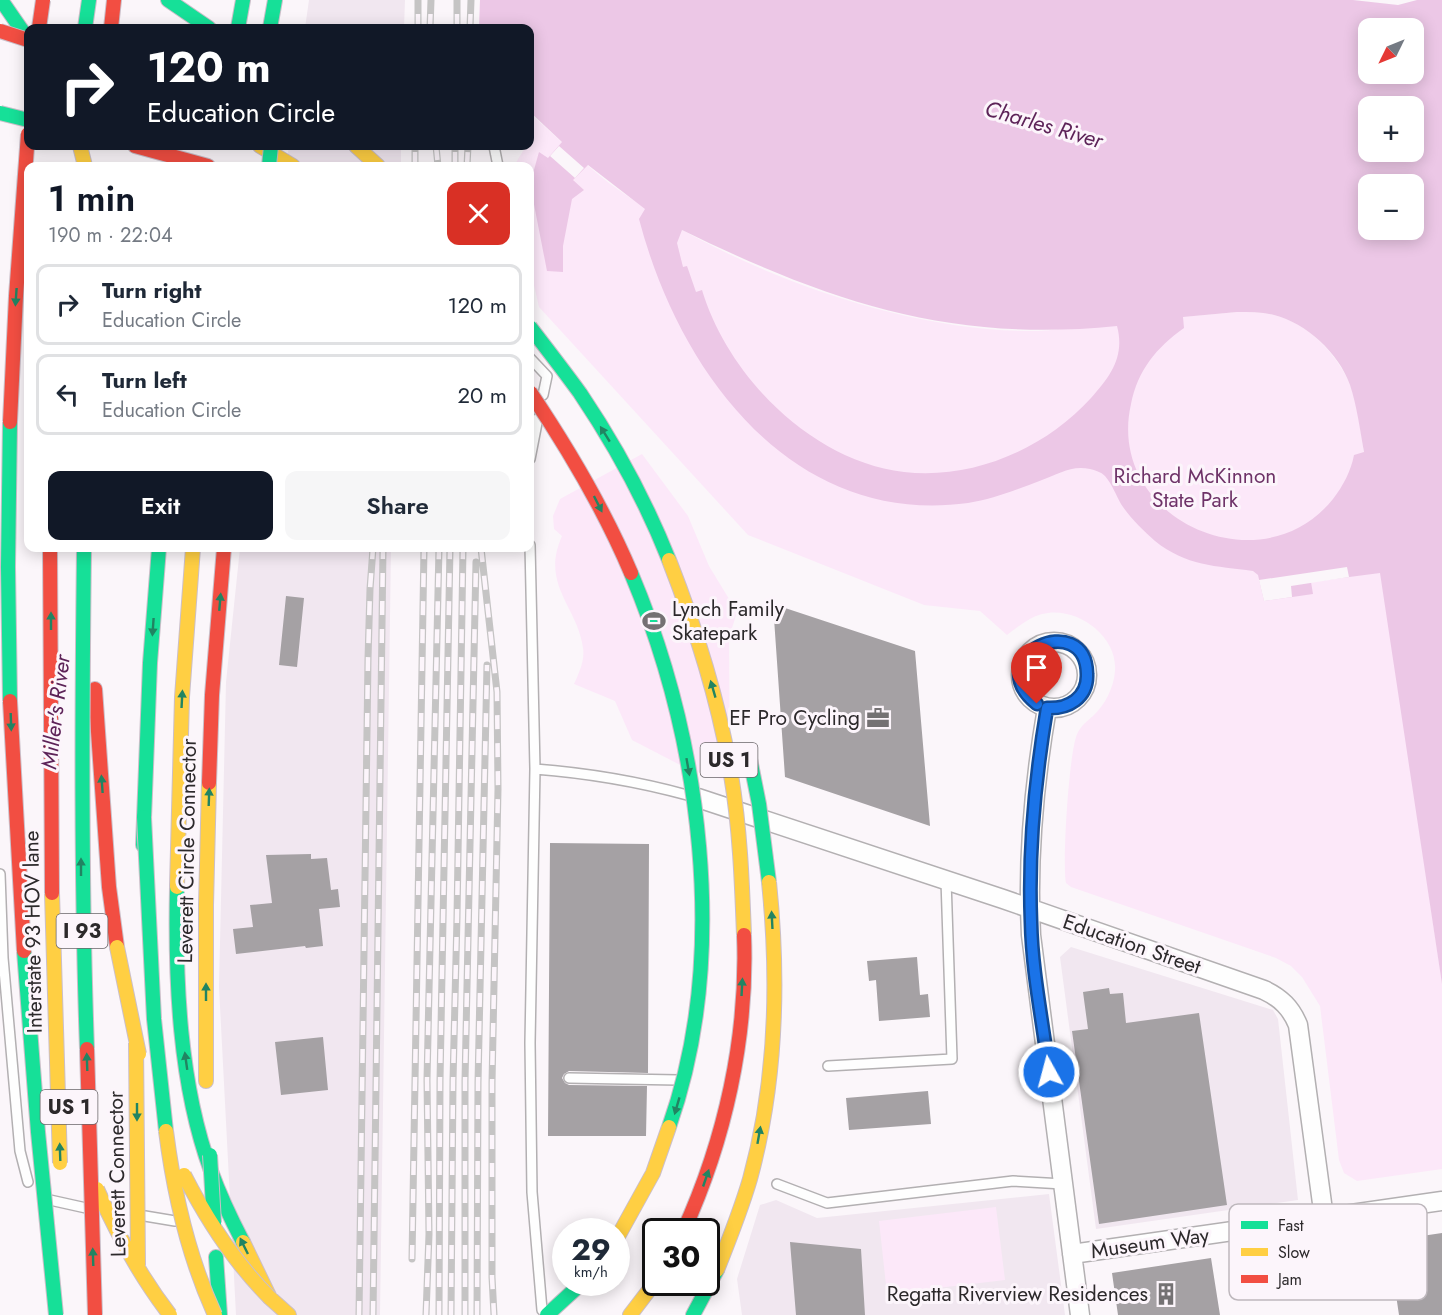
<!DOCTYPE html>
<meta charset="utf-8">
<style>
body{margin:0;font-family:Jost,sans-serif;background:#f6f6f7;color:#1f2937;height:100vh;display:flex;flex-direction:column;font-size:22px;white-space:nowrap}
*{box-sizing:border-box;margin:0}
p{font-size:20px;color:#747a83}
.icon{flex:none;width:33px;height:33px;fill:none;stroke:currentColor;stroke-width:2;stroke-linecap:round;stroke-linejoin:round}
.map{position:relative;flex:1;overflow:hidden}
.details{position:absolute;left:24px;top:162px;width:510px;height:390px;display:flex;flex-direction:column;background:#fff;border-radius:12px;box-shadow:0 3px 15px #0003}
.details>*{flex:none}
.hud{position:absolute;left:24px;top:24px;width:510px;height:126px;border-radius:12px;box-shadow:0 3px 15px #0003;background:#111827;color:#fff;overflow:hidden}
.needle{width:39px;rotate:227deg}
.tools{position:absolute;left:1358px;top:18px;display:grid;gap:12px}
.tools a{display:grid;place-items:center;width:66px;height:66px;border-radius:12px;background:#fff;box-shadow:0 3px 15px #0003;font-size:30px}
.speed{position:absolute;left:552px;top:1218px;display:flex;gap:12px;font-size:30px;font-weight:700;text-align:center}
.speed>*{display:grid;place-content:center;width:78px;height:78px;border-radius:50%;background:#fff;box-shadow:0 3px 15px #0003;line-height:1}
.speed small{font-size:15px;font-weight:400}
.speed .limit{border:3px solid #111;border-radius:9px;background:#fff;color:#111}
.pin{position:absolute;display:grid;place-items:center;width:51px;height:51px;color:#fff;margin:-62px -26px;border-radius:50% 50% 50% 0;rotate:-45deg;box-shadow:0 0 6px #0007}
.pin .icon{rotate:45deg}
.me{position:absolute;width:66px;margin:-33px;rotate:353deg;stroke-linejoin:round;filter:drop-shadow(0 0 4px #0008)}
.turn{display:flex;align-items:center;gap:21px;height:126px;padding:0 24px;font-size:27px}
.turn .icon{width:78px;height:78px;stroke-width:2.5}
.turn b{display:block;font-size:42px;line-height:51px}
.round{display:grid;place-items:center;flex:none;width:63px;height:63px;border-radius:12px;background:#f6f6f7}
.head{display:flex;align-items:center;justify-content:space-between;height:102px;padding:0 24px}
h1{font-size:36px;font-weight:600;line-height:45px;color:#111827}
.button{display:flex;gap:12px;margin-top:auto;padding:12px 24px}
.button a{flex:1;height:69px;border-radius:12px;background:#111827;color:#fff;font-size:24px;font-weight:600;line-height:69px;text-align:center}
.button a+a{background:#f6f6f7;color:#1f2937}
ul{padding:0;list-style:none}
li{display:flex;align-items:center;gap:18px;height:81px;margin:0 12px 9px;padding:0 12px;border:3px solid #e0e1e3;border-radius:12px}
li div{flex:1}
li b{display:block;font-size:22px}
li em{font-style:normal}
.map>svg:first-child{display:block}
</style>
<div class="map">
<svg width="1442" height="1315" viewBox="0 0 1442 1315">
<rect width="100%" height="100%" fill="#fbf6fa"/>
<path fill="#f1e7f0" d="M 309,0 L 405,0 L 404,28 L 305,28 Z
M 289,146 L 401,146 L 401,166 L 286,166 Z
M 240,548 L 391,548 L 380,1315 L 236,1315 L 219,987 L 226,682 Z
M 1071,947 L 1273,1010 L 1278,1019 L 1298,1200 L 1096,1229 L 1060,957 Z
M 1049,1194 L 1065,1315 L 742,1315 L 737,1279 L 760,1205 L 776,1200 L 817,1218 Z"/>
<path fill="#fce8f9" d="M 534,117 C 559,139 583,163 609,183 C 721,266 898,333 1038,331 C 1060,330 1083,326 1106,324 C 1150,320 1193,316 1237,312 C 1249,312 1262,312 1274,315 C 1307,323 1334,351 1348,380 C 1358,402 1360,430 1364,453 L 1442,984 L 1442,1169 L 1357,1181 L 1344,1173 L 1339,1160 L 1320,1006 L 1302,977 L 1291,966 L 1276,958 L 1071,887 L 1066,883 C 1062,864 1069,747 1078,732 C 1082,725 1087,721 1093,716 C 1105,705 1114,687 1115,671 C 1118,635 1075,605 1042,614 C 1028,618 1018,627 1007,635 L 980,611 L 924,605 L 748,535 L 539,307 L 530,268 L 530,166 L 514,166 L 526,146 L 530,146 L 530,122 Z
M 642,454 L 688,516 L 709,566 L 737,612 L 729,638 L 730,782 L 686,768 L 632,740 L 615,701 L 574,684 C 579,673 585,660 583,648 C 578,607 540,585 562,536 L 554,529 L 553,516 L 560,499 Z
M 996,1207 L 1005,1280 L 887,1294 L 879,1221 Z"/>
<path fill="#ecc7e6" fill-rule="evenodd" d="M 480,0 L 1353,0 L 1398,5 L 1417,0 L 1442,0 L 1442,984 L 1380,573 L 1311,582 L 1313,594 L 1264,601 L 1258,575 L 1253,571 C 1216,566 1186,566 1155,541 C 1143,530 1130,518 1121,504 C 1116,495 1112,484 1105,476 C 1101,472 1095,470 1090,469 C 1071,465 1059,474 1042,480 C 1018,489 994,499 968,503 C 792,527 679,372 639,219 L 645,209 L 588,165 L 573,180 L 584,190 L 572,199 L 563,246 L 563,272 L 547,271 L 530,184 L 539,152 L 548,158 L 562,142 L 530,112 L 530,28 L 479,28 ZM 1368,28 L 1413,28 L 1413,74 L 1368,74 ZM 1368,106 L 1413,106 L 1413,152 L 1368,152 ZM 1368,184 L 1413,184 L 1413,230 L 1368,230 ZM 682,230 C 830,302 950,343 1117,326 C 1125,356 1111,376 1091,398 C 1045,449 972,480 904,472 C 811,461 728,376 702,290 L 696,292 L 687,266 L 683,267 L 677,243 ZM 1237,312 C 1249,312 1262,312 1274,315 C 1306,323 1339,353 1350,385 C 1357,406 1360,430 1364,452 L 1354,455 C 1351,471 1343,486 1333,499 C 1261,589 1105,519 1131,404 C 1138,370 1156,348 1184,328 L 1183,317 Z"/>
<path fill="#fbf6fa" d="M 559,146 L 584,168 L 575,178 L 550,156 Z
M 1347,567 L 1349,577 L 1291,586 L 1292,597 L 1264,601 L 1259,580 Z"/>
<path fill="#a5a1a4" d="M 286,596 L 304,598 L 297,667 L 279,665 Z
M 773,604 L 915,651 L 930,826 L 785,777 Z
M 550,843 L 649,844 L 648,1073 L 569,1071 L 564,1074 L 562,1078 L 565,1083 L 569,1085 L 647,1086 L 646,1136 L 548,1136 Z
M 311,854 L 311,859 L 327,858 L 331,890 L 338,889 L 340,907 L 319,909 L 323,946 L 306,948 L 305,946 L 236,954 L 233,929 L 253,927 L 250,905 L 272,903 L 266,855 Z
M 917,957 L 920,995 L 928,994 L 930,1017 L 879,1021 L 876,980 L 869,981 L 867,961 Z
M 1109,988 L 1110,994 L 1123,993 L 1126,1023 L 1199,1013 L 1227,1205 L 1099,1224 L 1072,1031 L 1088,1029 L 1083,992 Z
M 323,1037 L 328,1090 L 281,1095 L 275,1042 Z
M 928,1091 L 931,1124 L 849,1130 L 846,1098 Z
M 1442,1233 L 1442,1315 L 1399,1315 L 1388,1241 Z
M 790,1242 L 861,1249 L 865,1315 L 796,1315 Z
M 1211,1258 L 1220,1315 L 1118,1315 L 1112,1273 Z"/>
<g fill="none" stroke-linecap="round" stroke-linejoin="round">
<g stroke="#b3b0b2" stroke-width="12">
<path id="lane" d="M 494,146 L 498,166
M 530,358 L 547,376 L 543,395
M 530,459 L 538,418
M 530,545 L 535,769 C 587,773 636,781 687,795
M 535,769 L 530,1043 L 532,1192 L 542,1310
M 0,874 L 3,958 L 20,1151 L 28,1182
M 828,1066 L 952,1059 L 946,880
M 569,1078 L 678,1080
M 777,1184 L 827,1203 L 1013,1181 L 1063,1184
M 50,1200 L 86,1208
M 145,1216 L 175,1221"/>
</g>
<g stroke="#b3b0b2" stroke-width="21">
<path id="street" d="M1021 675a33 33 0 1 1 66 0a33 33 0 1 1-66 0Z
M 1047,708 C 1034,783 1027,858 1031,935 L 1080,1315
M 698,798 L 1003,899 L 1264,990 C 1281,998 1291,1008 1298,1025 L 1324,1218
M 1072,1254 L 1442,1201"/>
</g>
<g stroke="#cbbfc9" stroke-width="16">
<path id="fast" d="M 1,0 L 28,39
M 168,0 L 209,28
M 85,28 L 89,0
M 238,28 L 243,0
M 270,28 L 275,0
M 143,845 L 150,663 L 159,548
M 177,887 C 175,979 179,1084 211,1171 C 220,1196 231,1219 243,1242
M 216,1257 L 220,1315
M 547,1315 L 583,1282
M 693,1315 L 717,1270"/>
</g>
<g stroke="#cbbfc9" stroke-width="16">
<path id="slow" d="M 80,146 L 85,166
M 260,146 L 293,166
M 356,146 L 378,166
M 177,887 L 182,697 L 193,548
M 206,1081 L 206,905 L 209,783
M 243,1242 L 270,1298 L 289,1315
M 630,1315 L 656,1281"/>
</g>
<g stroke="#cbbfc9" stroke-width="16">
<path id="jam" d="M 111,28 L 114,0
M 135,146 L 208,166
M 95,689 L 109,887 L 117,947
M 209,783 L 212,695 L 224,548"/>
</g>
<use href="#lane" stroke="#fefefe" stroke-width="9"/>
<use href="#street" stroke="#fefefe" stroke-width="18"/>
<use href="#fast" stroke="#16e098" stroke-width="14"/>
<use href="#slow" stroke="#ffcf43" stroke-width="14"/>
<use href="#jam" stroke="#f24e42" stroke-width="14"/>
<g stroke="#c5c4c4" stroke-width="7">
<path id="rail" d="M 418,28 L 418,0
M 430,28 L 431,0
M 457,28 L 457,0
M 470,28 L 471,0
M 436,146 L 438,166
M 415,166 L 415,146
M 455,166 L 455,146
M 467,166 L 468,146
M 481,548 L 497,692 L 498,789 L 492,1083 L 492,1277 L 494,1315
M 412,1259 L 424,548
M 359,1315 L 368,659 L 370,589 L 373,548
M 373,1315 L 383,548
M 426,1315 L 429,1234 L 427,1080 L 439,548
M 439,1315 L 440,1081 L 450,548
M 451,1315 L 453,1081 L 457,917 L 463,548
M 465,1315 L 465,1081 L 476,562
M 477,1315 L 478,1083 L 487,665"/>
</g>
<use href="#rail" stroke="#fcf5fb" stroke-width="4.5" stroke-dasharray="14" stroke-linecap="butt"/>
<g stroke="#cbbfc9" stroke-width="16" stroke-linecap="butt">
<path id="fast-bridge" d="M 0,113 L 28,120
M 269,166 L 271,146
M 530,327 C 547,349 564,371 580,393 C 615,445 646,502 669,560
M 10,422 L 8,567 L 10,701
M 84,548 C 82,715 81,882 87,1049
M 631,573 C 701,739 730,954 669,1127
M 749,754 L 759,804 L 769,882
M 144,817 L 154,1019 L 166,1131
M 24,951 L 38,1132 L 56,1315
M 210,1155 L 214,1223"/>
</g>
<g stroke="#cbbfc9" stroke-width="16" stroke-linecap="butt">
<path id="slow-bridge" d="M 669,560 C 696,629 719,701 731,775 C 740,828 742,882 744,935
M 52,893 L 60,1163
M 117,947 L 139,1054
M 136,1043 L 138,1265
M 166,1131 C 174,1194 188,1256 215,1315
M 184,1175 C 207,1220 234,1262 270,1298
M 97,1189 C 117,1234 140,1276 170,1315
M 616,1240 L 653,1173 L 669,1127
M 717,1270 C 729,1240 741,1210 750,1179 C 776,1084 779,980 769,882"/>
</g>
<g stroke="#cbbfc9" stroke-width="16" stroke-linecap="butt">
<path id="jam-bridge" d="M 39,28 L 43,0
M 0,31 L 28,40
M 530,392 C 569,450 604,509 631,573
M 10,422 L 16,296 L 28,134
M 50,548 L 52,893
M 10,701 L 24,951
M 87,1049 L 95,1315
M 683,1232 C 725,1140 748,1037 744,935"/>
</g>
<use href="#fast-bridge" stroke="#16e098" stroke-width="14"/>
<use href="#slow-bridge" stroke="#ffcf43" stroke-width="14"/>
<use href="#jam-bridge" stroke="#f24e42" stroke-width="14"/>
</g>
<defs><path id="oneway-solid" d="M-6-.8H1V-3.2L6.5 0L1 3.2V.8H-6Z" transform="scale(1.5)"/></defs>
<g fill="#218462">
<use href="#oneway-solid" transform="translate(16 297) rotate(94)"/>
<use href="#oneway-solid" transform="translate(605 434) rotate(-122)"/>
<use href="#oneway-solid" transform="translate(598 504) rotate(63)"/>
<use href="#oneway-solid" transform="translate(220 602) rotate(-85)"/>
<use href="#oneway-solid" transform="translate(51 621) rotate(-90)"/>
<use href="#oneway-solid" transform="translate(153 627) rotate(94)"/>
<use href="#oneway-solid" transform="translate(713 689) rotate(-106)"/>
<use href="#oneway-solid" transform="translate(182 699) rotate(-87)"/>
<use href="#oneway-solid" transform="translate(11 722) rotate(88)"/>
<use href="#oneway-solid" transform="translate(688 767) rotate(80)"/>
<use href="#oneway-solid" transform="translate(102 784) rotate(-94)"/>
<use href="#oneway-solid" transform="translate(209 797) rotate(-88)"/>
<use href="#oneway-solid" transform="translate(81 867) rotate(-90)"/>
<use href="#oneway-solid" transform="translate(772 920) rotate(-93)"/>
<use href="#oneway-solid" transform="translate(742 987) rotate(-87)"/>
<use href="#oneway-solid" transform="translate(206 992) rotate(-90)"/>
<use href="#oneway-solid" transform="translate(186 1061) rotate(-98)"/>
<use href="#oneway-solid" transform="translate(87 1062) rotate(-92)"/>
<use href="#oneway-solid" transform="translate(677 1106) rotate(106)"/>
<use href="#oneway-solid" transform="translate(137 1112) rotate(90)"/>
<use href="#oneway-solid" transform="translate(759 1135) rotate(-80)"/>
<use href="#oneway-solid" transform="translate(60 1152) rotate(-92)"/>
<use href="#oneway-solid" transform="translate(706 1178) rotate(-71)"/>
<use href="#oneway-solid" transform="translate(244 1246) rotate(-116)"/>
<use href="#oneway-solid" transform="translate(93 1257) rotate(-92)"/>
</g>
<g fill="none" stroke-linecap="round" stroke-linejoin="round">
<g stroke="#114b97" stroke-width="15">
<path id="route" d="M 1037,704 C 978,656 1086,608 1087,674 C 1088,698 1068,709 1047,708 C 1035,779 1028,850 1031,922 C 1032,972 1043,1023 1049,1072"/>
</g>
<use href="#route" stroke="#1a73e8" stroke-width="10"/>
</g>
<defs>
<g id="stadium-bare" transform="scale(1.8)"><path d="M0-5a6.5 5 0 1 0 0 10a6.5 5 0 1 0 0-10ZM-3.5-1.8h7v3.6h-7Z" fill="#747173" stroke="#fcf5fb" stroke-width="2.5" paint-order="stroke"/></g>
<g id="office-bare" transform="scale(1.8)"><path d="M-6-3h4V-5.5h4V-3h4V5H-6ZM-1-4.5V-3h2v-1.5ZM-6 0V1H6V0Z" fill="#747173" stroke="#fcf5fb" stroke-width="2.5" paint-order="stroke"/></g>
<g id="building-bare" transform="scale(1.8)"><path d="M-4-6H4V6H1V3H-1V6H-4ZM-2.5-4.3h1.7v1.8h-1.7ZM.8-4.3h1.7v1.8H.8ZM-2.5-1h1.7V.8h-1.7ZM.8-1h1.7V.8H.8Z" fill="#747173" stroke="#fcf5fb" stroke-width="2.5" paint-order="stroke"/></g>
</defs>
<g fill-rule="evenodd">
<use href="#stadium-bare" x="654" y="621"/>
<use href="#office-bare" x="878" y="718"/>
<use href="#building-bare" x="1166" y="1294"/>
</g>
<g text-anchor="middle" stroke-width="6" stroke-linejoin="round" paint-order="stroke">
<g fill="#fcf5fb" stroke="#6a6669" stroke-width="1.5">
<rect x="700.5" y="743" width="57" height="34" rx="4.5"/>
<rect x="56.5" y="914" width="51" height="34" rx="4.5"/>
<rect x="40.5" y="1090" width="57" height="34" rx="4.5"/>
</g>
<g font-size="20" font-weight="bold" fill="#2c292b">
<text x="729" y="767">US 1</text>
<text x="82" y="938">I 93</text>
<text x="69" y="1114">US 1</text>
</g>
<g font-size="21" fill="#6e3368" stroke="#fcf5fb">
<text x="1195" y="483">Richard McKinnon<tspan x="1195" dy="24">State Park</tspan></text>
</g>
<g font-size="21" fill="#2c292b" stroke="#fcf5fb" text-anchor="end">
<text x="672" y="616" text-anchor="start">Lynch Family<tspan x="672" dy="24">Skatepark</tspan></text>
<text x="860" y="725">EF Pro Cycling</text>
<text x="1148" y="1301">Regatta Riverview Residences</text>
</g>
<g font-size="21" fill="#2c292b" stroke="#fcf5fb">
<text transform="translate(187 851) rotate(-89)" y="7">Leverett Circle Connector</text>
<text transform="translate(33 932) rotate(-91)" y="7">Interstate 93 HOV lane</text>
<text transform="translate(1132 944) rotate(19)" y="7">Education Street</text>
<text transform="translate(117 1174) rotate(-91)" y="7">Leverett Connector</text>
<text transform="translate(1150 1243) rotate(-8)" y="7">Museum Way</text>
</g>
<g font-size="22" font-style="italic" fill="#5d2358" stroke="#fcf5fb">
<text transform="translate(1044 124) rotate(16)" y="8">Charles River</text>
<text transform="translate(55 712) rotate(-83)" y="8">Miller's River</text>
</g>
</g>
<rect x="1229" y="1204" width="198" height="96" rx="9" fill="#fcf5fb" stroke="#beb8bd" stroke-width="1.5"/>
<rect x="1241" y="1221" width="27" height="8" fill="#16e098"/>
<rect x="1241" y="1248" width="27" height="8" fill="#ffcf43"/>
<rect x="1241" y="1275" width="27" height="8" fill="#f24e42"/>
<g font-size="16" fill="#2c292b">
<text x="1278" y="1231">Fast</text>
<text x="1278" y="1258">Slow</text>
<text x="1278" y="1285">Jam</text>
</g>
</svg>
<div class="tools">
<a><svg class="needle" viewBox="-14 -14 28 28"><path d="M0-13l5 13h-10z" fill="#e53935"/><path d="M0 13l5-13h-10z" fill="#747a83"/></svg></a>
<a>+</a>
<a>−</a>
</div>
<div class="speed"><div>29<small>km/h</small></div><div class="limit">30</div></div>
<div class="pin" style="left:1037px;top:704px;background:#d93025"><svg class="icon" aria-label="arrive" viewBox="0 0 24 24"><path d="M6 21V4h12l-3 4 3 4H6"/></svg></div>
<svg class="me" style="left:1049px;top:1072px" viewBox="-20 -20 40 40"><circle r="17" fill="#1a73e8" stroke="#fff" stroke-width="3"/><path d="M0-11L8 9 0 5-8 9z" fill="#fff"/></svg>
<div class="hud">
<div class="turn"><svg class="icon" aria-label="right" viewBox="0 0 24 24"><path d="M7 20v-9h11M14 6l5 5-5 5"/></svg><div><b>120 m</b>Education Circle</div></div>
</div>
<section class="details">
<div class="head"><div><h1>1 min</h1><p>190 m · 22:04</p></div><a class="round" style="background:#d93025;color:#fff"><svg class="icon" aria-label="close" viewBox="0 0 24 24"><path d="M6 6l12 12M18 6L6 18"/></svg></a></div>
<ul>
<li><svg class="icon" aria-label="right" viewBox="0 0 24 24"><path d="M7 20v-9h11M14 6l5 5-5 5"/></svg><div><b>Turn right</b><p>Education Circle</p></div><em>120 m</em></li>
<li><svg class="icon" aria-label="left" viewBox="0 0 24 24"><path d="M17 20v-9H6M10 6l-5 5 5 5"/></svg><div><b>Turn left</b><p>Education Circle</p></div><em>20 m</em></li>
</ul>
<div class="button"><a>Exit</a><a>Share</a></div>
</section>
</div>
